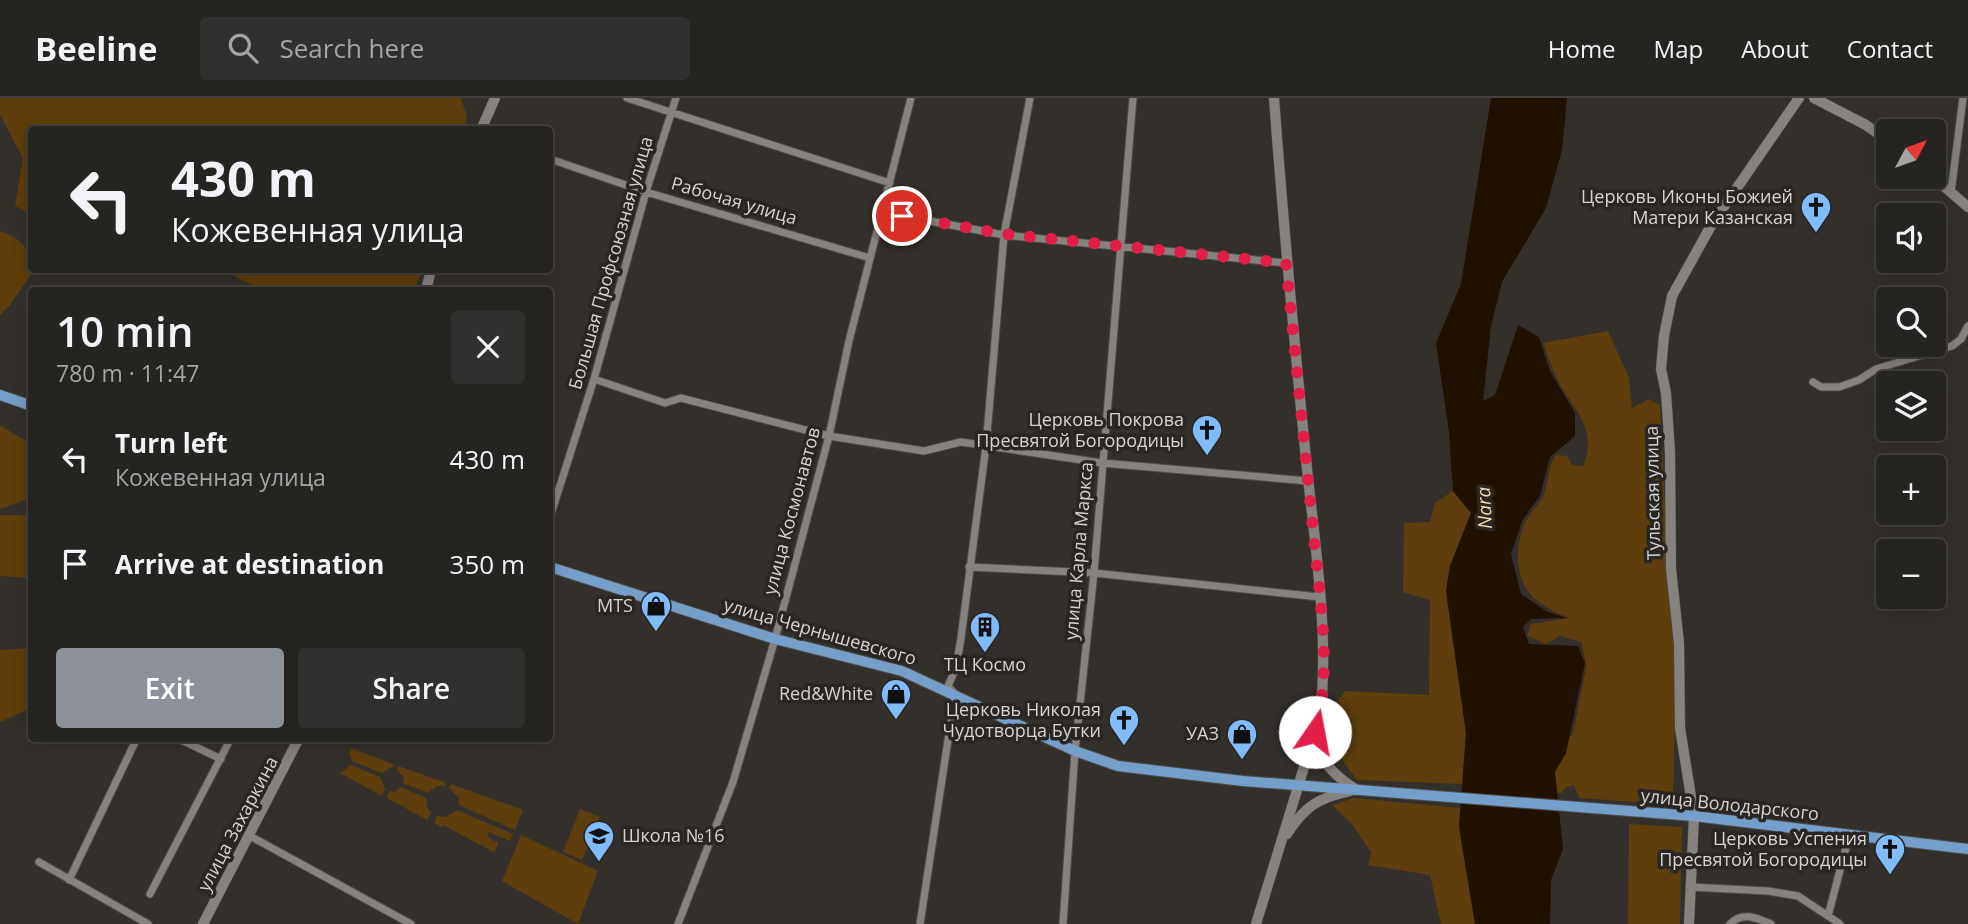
<!DOCTYPE html>
<meta charset="utf-8">
<style>
body{margin:0;font-family:"Open Sans",sans-serif;background:#32302e;color:#f1f3f6;height:100vh;display:flex;flex-direction:column;font-size:26px;white-space:nowrap}
*{box-sizing:border-box;margin:0}
p{font-size:23px;color:#a4a4a5}
.icon{flex:none;width:38px;height:38px;fill:none;stroke:currentColor;stroke-width:2;stroke-linecap:round;stroke-linejoin:round}
.map{position:relative;flex:1;overflow:hidden}
.details{position:absolute;left:28px;top:189px;width:525px;height:455px;display:flex;flex-direction:column;background:#262421;border-radius:7px;box-shadow:0 4px 18px #0003,0 0 0 2px #42413f}
.details>*{flex:none}
.hud{position:absolute;left:28px;top:28px;width:525px;height:147px;border-radius:7px;box-shadow:0 4px 18px #0003,0 0 0 2px #42413f;background:#262421;color:#f1f3f6;overflow:hidden}
.needle{width:46px;rotate:49deg}
.tools{position:absolute;left:1876px;top:21px;display:grid;gap:14px}
.tools a{display:grid;place-items:center;width:70px;height:70px;border-radius:7px;background:#262421;box-shadow:0 4px 18px #0003,0 0 0 2px #42413f;font-size:35px}
.pin{position:absolute;display:grid;place-items:center;width:60px;height:60px;color:#fff;margin:-30px;border:4px solid #fff;border-radius:50%;box-shadow:0 2px 7px #0007}
.me{position:absolute;width:77px;margin:-38px;rotate:12deg;stroke-linejoin:round;filter:drop-shadow(0 0 5px #0008)}
.turn{display:flex;align-items:center;gap:24px;height:147px;padding:0 28px;font-size:32px}
.turn .icon{width:91px;height:91px;stroke-width:2.5}
.turn b{display:block;font-size:49px;line-height:60px}
.round{display:grid;place-items:center;flex:none;width:74px;height:74px;border-radius:7px;background:#32302e}
.headline{display:flex;align-items:center;justify-content:space-between;height:119px;padding:0 28px}
h1{font-size:42px;font-weight:600;line-height:52px}
.action{display:flex;gap:14px;margin-top:auto;padding:14px 28px}
.action a{flex:1;height:80px;border-radius:7px;background:#8c9099;color:#fff;font-size:28px;font-weight:600;line-height:80px;text-align:center}
.action a+a{background:#32302e;color:#f1f3f6}
ul{padding:0;list-style:none}
li{display:flex;align-items:center;gap:21px;height:105px;padding:0 28px}
li div{flex:1}
li b{display:block;font-size:26px}
li em{font-style:normal}
header{display:flex;align-items:center;gap:42px;box-sizing:border-box;height:98px;padding:0 35px;background:#262421;border-bottom:2px solid #42413f}
header strong{font-size:33px}
nav{display:flex;gap:38px;margin-inline-start:auto;font-size:24px}
.search{width:490px;height:63px;background:#32302e;display:flex;align-items:center;gap:18px;box-sizing:border-box;padding:0 24px;border-radius:7px;color:#a4a4a5;font-size:26px}
.map>svg:first-child{display:block}
</style>
<header>
<strong>Beeline</strong>
<div class="search"><svg class="icon" aria-label="search" viewBox="0 0 24 24"><circle cx="10" cy="10" r="6"/><path d="M15 15l6 6"/></svg>Search here</div>
<nav><a>Home</a><a>Map</a><a>About</a><a>Contact</a></nav>
</header>
<div class="map">
<svg width="1968" height="826" viewBox="0 0 1968 826">
<rect width="100%" height="100%" fill="#33302c"/>
<path fill="#5d3e0c" d="M 0,0 L 461,0 L 467,19 L 464,32 L 32,32 L 31,116 L 15,108 L 23,60 L 0,17 Z
M 0,133 C 19,140 32,150 32,172 L 34,172 L 10,207 L 0,217 Z
M 224,172 L 423,172 L 414,192 L 260,192 Z
M 1608,233 L 1629,280 L 1632,310 L 1649,301 L 1660,307 L 1670,510 L 1677,556 L 1673,692 L 1678,707 L 1579,700 L 1574,687 L 1565,690 L 1561,695 L 1540,693 L 1555,649 L 1573,636 L 1586,570 L 1582,544 L 1560,538 L 1546,546 L 1527,538 L 1531,526 L 1569,520 C 1538,507 1518,494 1518,458 C 1518,446 1521,432 1527,421 C 1531,413 1539,407 1543,399 C 1549,385 1547,370 1556,357 L 1567,358 L 1572,367 L 1583,368 C 1599,330 1573,312 1557,281 C 1552,270 1548,257 1543,245 Z
M 0,327 L 32,347 L 31,400 L 0,411 Z
M 1453,393 L 1471,415 L 1450,468 L 1446,493 L 1466,635 L 1462,686 L 1357,682 L 1333,650 L 1345,627 L 1332,611 L 1345,593 L 1429,597 L 1430,502 L 1403,494 L 1404,425 L 1430,424 L 1435,405 Z
M 0,417 L 31,417 L 31,480 L 0,478 Z
M 31,550 L 31,610 L 0,624 L 0,552 Z
M 351,650 L 395,667 L 382,675 L 352,663 L 349,655 Z
M 351,667 L 380,679 L 385,691 L 382,698 L 340,675 Z
M 398,668 L 446,685 L 445,688 L 437,688 L 428,695 L 403,685 L 404,680 L 397,671 Z
M 451,686 L 523,712 L 515,732 L 459,707 L 459,700 L 449,690 Z
M 401,689 L 426,700 L 427,709 L 431,715 L 427,722 L 387,700 L 389,693 L 395,694 Z
M 1354,700 L 1460,710 L 1459,729 L 1475,826 L 1441,826 L 1430,777 L 1368,767 L 1371,754 L 1352,726 L 1332,707 Z
M 580,711 L 600,719 L 582,762 L 563,754 Z
M 457,712 L 513,736 L 510,743 L 489,734 L 487,739 L 499,745 L 494,754 L 443,727 L 441,729 L 434,725 L 437,718 L 446,719 Z
M 1629,726 L 1682,729 L 1680,826 L 1628,826 Z
M 521,737 L 598,773 L 578,826 L 502,783 Z"/>
<path fill="#211100" d="M 1491,0 L 1567,0 L 1562,52 L 1546,110 L 1502,184 L 1491,228 L 1483,303 L 1495,297 L 1518,227 L 1539,239 L 1550,273 L 1575,315 L 1575,338 L 1550,359 L 1540,398 L 1523,421 L 1511,456 L 1521,496 L 1546,513 L 1567,520 L 1531,521 L 1523,529 L 1529,546 L 1578,548 L 1585,565 L 1566,655 L 1555,674 L 1563,751 L 1551,782 L 1550,826 L 1475,826 L 1459,729 L 1466,635 L 1446,493 L 1450,468 L 1471,415 L 1453,393 L 1449,334 L 1436,245 L 1461,186 Z"/>
<g fill="none" stroke-linecap="round" stroke-linejoin="round">
<g stroke="#4e4d4a" stroke-width="9">
<path id="street" d="M 627,0 L 890,85
M 550,61 L 646,94 L 870,160
M 1951,94 L 1963,0
M 882,114 L 1004,137 L 1286,165
M 594,281 L 665,305 L 681,300 L 829,338 L 924,353 L 961,344 L 1102,365 L 1308,383
M 1813,284 L 1821,289 L 1839,289 L 1859,282 L 1876,271 L 1952,248 L 1961,241 L 1968,228
M 550,419 L 594,281 L 646,94 L 676,0
M 969,469 L 1094,475 L 1319,499
M 177,640 L 221,661
M 286,640 L 297,646
M 250,738 L 411,826
M 39,764 L 148,826
M 69,782 L 137,640
M 1690,789 L 1768,793 L 1798,798 L 1840,826
M 150,796 L 231,640
M 1828,818 L 1849,738
M 678,826 L 733,684 L 775,541 L 829,338 L 849,243 L 911,0
M 920,826 L 955,596 L 948,588 L 956,570 L 961,540 L 986,348 L 1004,137 L 1030,0
M 1063,826 L 1075,653 L 1094,475 L 1133,0
M 1730,826 C 1742,813 1757,820 1771,826"/>
</g>
<g stroke="#4e4d4a" stroke-width="11">
<path id="secondary" d="M 1814,0 L 1866,27 L 1888,43
M 481,32 L 495,0
M 1933,79 L 1968,109
M 426,192 L 431,172
M 1316,640 C 1319,664 1337,680 1357,692
M 1287,736 C 1305,708 1318,700 1350,693
M 203,826 L 299,640
M 1256,826 L 1320,617 C 1330,538 1314,441 1306,361 C 1294,241 1283,121 1274,0
M 1689,826 L 1694,718 L 1680,630 L 1679,545 L 1671,471 L 1670,354 L 1666,295 L 1661,271 L 1664,238 L 1672,198 L 1712,126 L 1799,0"/>
</g>
<g stroke="#4e4d4a" stroke-width="12">
<path id="primary" d="M 0,297 L 32,308
M 550,469 L 775,541 L 902,573 L 1075,653 L 1118,668 L 1243,683 L 1694,718 L 1968,751"/>
</g>
<use href="#street" stroke="#86827e" stroke-width="7"/>
<use href="#secondary" stroke="#86827e" stroke-width="10"/>
<use href="#primary" stroke="#759ec8" stroke-width="10"/>
</g>
<g fill="none" stroke-linecap="round" stroke-linejoin="round">
<path stroke="#e11d48" stroke-width="12" stroke-dasharray="0 21.6" d="M 902,118 L 1004,136 L 1286,165 C 1295,254 1304,343 1313,432 C 1319,495 1333,572 1315,634"/>
</g>
<defs>
<g id="church-pin" transform="scale(1.575)"><path d="M0 17L-7.5 6A9.5 9.5 0 1 1 7.5 6Z" fill="#81bcfa" stroke="#292623"/><path d="M-1.2-6h2.4v3.5h3.3v2.4h-3.3V6h-2.4V-.1h-3.3v-2.4h3.3Z" fill="#111"/></g>
<g id="shop-pin" transform="scale(1.575)"><path d="M0 17L-7.5 6A9.5 9.5 0 1 1 7.5 6Z" fill="#81bcfa" stroke="#292623"/><path d="M-5-2.5h2.3a2.7 3.5 0 0 1 5.4 0H5L5.5 6h-11ZM-1.5-2.5h3a1.5 2.3 0 0 0-3 0Z" fill="#111"/></g>
<g id="building-pin" transform="scale(1.575)"><path d="M0 17L-7.5 6A9.5 9.5 0 1 1 7.5 6Z" fill="#81bcfa" stroke="#292623"/><path d="M-4-6H4V6H1V3H-1V6H-4ZM-2.5-4.3h1.7v1.8h-1.7ZM.8-4.3h1.7v1.8H.8ZM-2.5-1h1.7V.8h-1.7ZM.8-1h1.7V.8H.8Z" fill="#111"/></g>
<g id="school-pin" transform="scale(1.575)"><path d="M0 17L-7.5 6A9.5 9.5 0 1 1 7.5 6Z" fill="#81bcfa" stroke="#292623"/><path d="M0-5L7-2L0 1L-7-2ZM-4 1L0 2.5L4 1V4Q0 6-4 4Z" fill="#111"/></g>
</defs>
<g fill-rule="evenodd">
<use href="#church-pin" x="1816" y="109"/>
<use href="#church-pin" x="1207" y="332"/>
<use href="#shop-pin" x="656" y="508"/>
<use href="#building-pin" x="985" y="529"/>
<use href="#shop-pin" x="896" y="596"/>
<use href="#church-pin" x="1124" y="622"/>
<use href="#shop-pin" x="1242" y="636"/>
<use href="#school-pin" x="599" y="738"/>
<use href="#church-pin" x="1890" y="751"/>
</g>
<g text-anchor="middle" stroke-width="7" stroke-linejoin="round" paint-order="stroke">
<g font-size="18" fill="#d5d4d1" stroke="#292623" text-anchor="end">
<text x="1793" y="105">Церковь Иконы Божией<tspan x="1793" dy="21">Матери Казанская</tspan></text>
<text x="1184" y="328">Церковь Покрова<tspan x="1184" dy="21">Пресвятой Богородицы</tspan></text>
<text x="633" y="514">MTS</text>
<text x="985" y="573" text-anchor="middle">ТЦ Космо</text>
<text x="873" y="602">Red&amp;White</text>
<text x="1101" y="618">Церковь Николая<tspan x="1101" dy="21">Чудотворца Бутки</tspan></text>
<text x="1219" y="642">УАЗ</text>
<text x="622" y="744" text-anchor="start">Школа №16</text>
<text x="1867" y="747">Церковь Успения<tspan x="1867" dy="21">Пресвятой Богородицы</tspan></text>
</g>
<g font-size="18" fill="#d5d4d1" stroke="#292623">
<text transform="translate(734 103) rotate(16)" y="6">Рабочая улица</text>
<text transform="translate(611 165) rotate(-74)" y="6">Большая Профсоюзная улица</text>
<text transform="translate(1653 395) rotate(-91)" y="6">Тульская улица</text>
<text transform="translate(792 413) rotate(-75)" y="6">улица Космонавтов</text>
<text transform="translate(1079 453) rotate(-85)" y="6">улица Карла Маркса</text>
<text transform="translate(820 534) rotate(16)" y="6">улица Чернышевского</text>
<text transform="translate(1730 707) rotate(6)" y="6">улица Володарского</text>
<text transform="translate(238 726) rotate(-62)" y="6">улица Захаркина</text>
</g>
<g font-size="19" font-style="italic" fill="#f8d8af" stroke="#292623">
<text transform="translate(1484 410) rotate(-93)" y="7">Nara</text>
</g>
</g>
</svg>
<div class="tools">
<a><svg class="needle" viewBox="-14 -14 28 28"><path d="M0-13l5 13h-10z" fill="#e53935"/><path d="M0 13l5-13h-10z" fill="#a4a4a5"/></svg></a>
<a><svg class="icon" aria-label="sound" viewBox="0 0 24 24"><path d="M4 9h4l5-4v14l-5-4H4zM17 9q2 3 0 6"/></svg></a>
<a><svg class="icon" aria-label="search" viewBox="0 0 24 24"><circle cx="10" cy="10" r="6"/><path d="M15 15l6 6"/></svg></a>
<a><svg class="icon" aria-label="layers" viewBox="0 0 24 24"><path d="M12 4l9 5-9 5-9-5zM3 14l9 5 9-5"/></svg></a>
<a>+</a>
<a>−</a>
</div>
<div class="pin" style="left:902px;top:118px;background:#d93025"><svg class="icon" aria-label="arrive" viewBox="0 0 24 24"><path d="M6 21V4h12l-3 4 3 4H6"/></svg></div>
<svg class="me" style="left:1315px;top:634px" viewBox="-20 -20 40 40"><circle r="19" fill="#fff"/><path d="M0-13L10 11 0 6-10 11z" fill="#e11d48"/></svg>
<div class="hud">
<div class="turn"><svg class="icon" aria-label="left" viewBox="0 0 24 24"><path d="M17 20v-9H6M10 6l-5 5 5 5"/></svg><div><b>430 m</b>Кожевенная улица</div></div>
</div>
<section class="details">
<div class="headline"><div><h1>10 min</h1><p>780 m · 11:47</p></div><a class="round"><svg class="icon" aria-label="close" viewBox="0 0 24 24"><path d="M6 6l12 12M18 6L6 18"/></svg></a></div>
<ul>
<li><svg class="icon" aria-label="left" viewBox="0 0 24 24"><path d="M17 20v-9H6M10 6l-5 5 5 5"/></svg><div><b>Turn left</b><p>Кожевенная улица</p></div><em>430 m</em></li>
<li><svg class="icon" aria-label="arrive" viewBox="0 0 24 24"><path d="M6 21V4h12l-3 4 3 4H6"/></svg><div><b>Arrive at destination</b></div><em>350 m</em></li>
</ul>
<div class="action"><a>Exit</a><a>Share</a></div>
</section>
</div>
